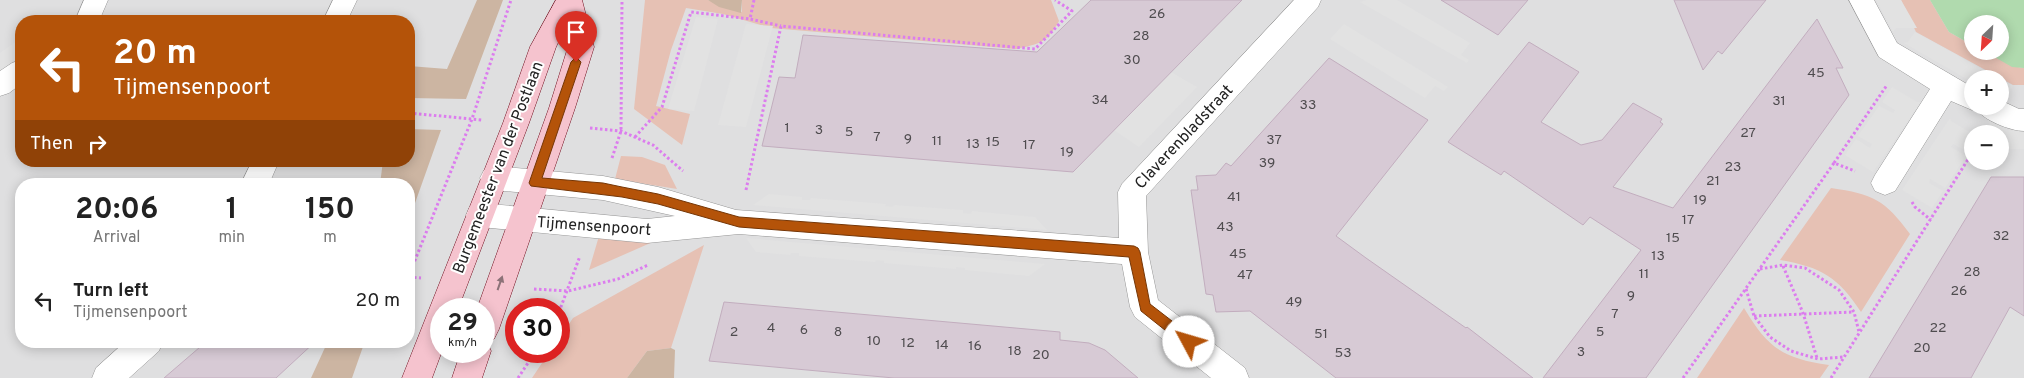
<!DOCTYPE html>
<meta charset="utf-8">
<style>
body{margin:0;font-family:Overpass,sans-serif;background:#f6f6f6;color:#222;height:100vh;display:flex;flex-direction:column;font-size:19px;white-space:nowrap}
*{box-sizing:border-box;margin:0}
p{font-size:16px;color:#767676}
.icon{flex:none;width:28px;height:28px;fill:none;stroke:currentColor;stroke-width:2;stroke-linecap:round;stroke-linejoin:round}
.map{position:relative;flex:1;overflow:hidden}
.sheet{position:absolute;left:15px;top:178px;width:400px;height:170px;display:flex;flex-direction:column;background:#fff;border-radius:20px;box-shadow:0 2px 12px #0003}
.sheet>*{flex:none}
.hud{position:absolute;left:15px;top:15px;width:400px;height:152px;border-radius:20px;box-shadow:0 2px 12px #0003;background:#b45309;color:#fff;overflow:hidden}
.needle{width:32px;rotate:205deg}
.controls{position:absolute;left:1964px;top:15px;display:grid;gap:10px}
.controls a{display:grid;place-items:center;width:45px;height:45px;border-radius:50%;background:#fff;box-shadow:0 2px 12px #0003;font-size:25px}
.speed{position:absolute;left:430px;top:298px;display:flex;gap:10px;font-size:25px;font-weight:700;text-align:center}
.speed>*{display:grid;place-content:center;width:65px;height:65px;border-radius:50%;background:#fff;box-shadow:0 2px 12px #0003;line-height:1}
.speed small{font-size:12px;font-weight:400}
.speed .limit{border:8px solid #d22;background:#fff;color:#111}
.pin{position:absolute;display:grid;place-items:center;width:42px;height:42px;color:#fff;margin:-51px -21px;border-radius:50% 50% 50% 0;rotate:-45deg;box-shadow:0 0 5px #0007}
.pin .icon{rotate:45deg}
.me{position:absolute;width:55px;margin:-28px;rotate:309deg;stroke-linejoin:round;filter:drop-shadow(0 0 4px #0008)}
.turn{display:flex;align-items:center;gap:18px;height:105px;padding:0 15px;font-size:22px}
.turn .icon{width:65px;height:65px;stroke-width:2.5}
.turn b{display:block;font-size:35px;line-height:42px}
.then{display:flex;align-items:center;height:48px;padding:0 15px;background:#0003;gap:10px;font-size:19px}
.eta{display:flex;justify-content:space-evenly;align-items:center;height:85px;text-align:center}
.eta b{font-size:30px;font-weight:700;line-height:35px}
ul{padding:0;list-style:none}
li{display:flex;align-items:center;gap:15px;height:75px;padding:0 15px}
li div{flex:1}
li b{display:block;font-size:19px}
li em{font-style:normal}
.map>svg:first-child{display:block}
</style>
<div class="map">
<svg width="2024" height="378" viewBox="0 0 2024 378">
<rect width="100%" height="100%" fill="#f1e9ee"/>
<path fill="#dfdfe0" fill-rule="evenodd" d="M 0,0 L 2024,0 L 2024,378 L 0,378 ZM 21,21 L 409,21 L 409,161 L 21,161 ZM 1972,24 L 2000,24 L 2000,51 L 1972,51 ZM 1972,79 L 2000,79 L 2000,106 L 1972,106 ZM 1972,134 L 2000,134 L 2000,161 L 1972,161 ZM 21,184 L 409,184 L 409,341 L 21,341 ZM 441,309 L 484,309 L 484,351 L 441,351 ZM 516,309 L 559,309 L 559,351 L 516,351 Z"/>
<path fill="#e6c1b4" d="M 645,0 L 708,0 L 742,12 L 742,0 L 1051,0 L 1059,21 C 1047,43 1039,44 1016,49 L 771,28 L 723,14 L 686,8 L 671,50 L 656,106 L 690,114 L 682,145 L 634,109 Z
M 1901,0 L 1930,0 L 1949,32 L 1972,45 L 1972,51 C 1993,51 2004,66 2024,68 L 2024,85 L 2013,85 L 1916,32 Z
M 621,156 L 642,157 L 665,165 L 677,189 L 615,179 Z
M 1831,188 C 1873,194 1885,200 1910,234 L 1861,312 C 1838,277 1821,267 1780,260 Z
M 599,236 L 655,241 L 589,270 Z
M 704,245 L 671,348 L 647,351 L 627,378 L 532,378 L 550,351 L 559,351 L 559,339 L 573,318 Z
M 1744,308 C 1768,348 1782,358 1829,365 L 1820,378 L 1697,378 Z"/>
<path fill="#ccb5a2" d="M 477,0 L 503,0 L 466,99 L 409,98 L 409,66 L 447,69 Z
M 708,0 L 742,0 L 741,13 L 719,7 Z
M 409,129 L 441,130 L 409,220 L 409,184 L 380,184 L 383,161 L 409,161 Z
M 328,341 L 365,341 L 352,378 L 311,378 Z
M 671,348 L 675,350 L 674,378 L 627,378 L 647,351 Z"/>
<path fill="#e2e2e2" d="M 1366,0 L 1397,0 L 1470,43 L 1461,55 L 1469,60 L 1467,63 L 1360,2 Z
M 1876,0 L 1901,0 L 1917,28 L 1896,28 L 1893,32 Z
M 696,17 L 718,19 L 694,111 L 668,109 Z
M 746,24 L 773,26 L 746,127 L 718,125 Z
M 1344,24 L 1352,29 L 1448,87 L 1444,91 L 1435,86 L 1425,98 L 1330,39 Z
M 1915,32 L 2013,86 L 2005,100 L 2000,97 L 2000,79 L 1972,79 L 1972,82 L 1904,43 L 1908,42 Z
M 21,38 L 21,58 L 0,73 L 0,53 Z
M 1171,72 L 1197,87 L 1139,147 L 1114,130 Z
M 1892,87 L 1917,102 L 1921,102 L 1873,172 L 1845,155 L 1856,139 L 1870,148 L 1872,144 L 1858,136 L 1879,106 L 1893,113 L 1895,110 L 1882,102 Z
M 1950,118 L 1951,121 L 1973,134 L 1972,144 L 1968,152 L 1953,144 L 1951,147 L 1966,156 L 1945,188 L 1930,179 L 1929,183 L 1943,191 L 1932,208 L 1902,190 Z
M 1986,118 L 2007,130 L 2024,131 L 2024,149 L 2009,149 L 2000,144 L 2000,134 L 1983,134 L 1990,123 Z
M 769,194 L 802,197 L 802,200 L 810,200 L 811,198 L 886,204 L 885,206 L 893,207 L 894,205 L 963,210 L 963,213 L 971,214 L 972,211 L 1035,217 L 1047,230 L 753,205 Z
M 746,238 L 1045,264 L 1029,276 L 965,270 L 965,268 L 956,267 L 956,269 L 884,263 L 884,261 L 876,260 L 875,262 L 799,256 L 799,253 L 791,253 L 790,255 L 756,252 Z"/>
<path fill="#b0daae" d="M 1930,0 L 2024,0 L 2024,68 L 2012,67 L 1984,51 L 2000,51 L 2000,24 L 1972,24 L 1972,45 L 1949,32 Z"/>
<path fill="#d7cad5" stroke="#c2adbe" d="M 1091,0 L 1242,0 L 1073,172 L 762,146 L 779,77 L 795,78 L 803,35 L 1037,52 Z
M 1441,0 L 1528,0 L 1498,35 Z
M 1674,0 L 1766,0 L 1722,54 L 1718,51 L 1703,70 Z
M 1817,19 L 1843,68 L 1836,68 L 1849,95 L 1646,378 L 1543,378 L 1641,250 L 1590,217 L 1583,225 L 1504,171 L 1501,175 L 1448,142 L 1529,42 L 1579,72 L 1541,122 L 1581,145 L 1602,140 L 1633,103 L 1662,119 L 1660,122 L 1663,124 L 1613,187 L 1673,208 Z
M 1329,58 L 1428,120 L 1336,236 L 1366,258 L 1466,328 L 1467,327 L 1533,378 L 1336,378 L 1250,311 L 1216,312 L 1213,295 L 1206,294 L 1191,190 L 1198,190 L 1196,176 L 1216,175 L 1226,163 L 1231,166 Z
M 1991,177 L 2024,177 L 2024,316 L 2010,307 L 1971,378 L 1869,378 Z
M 724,302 L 1060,332 L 1060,340 L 1089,343 L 1105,350 L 1138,378 L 894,378 L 709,361 Z
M 207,341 L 316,341 L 276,378 L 164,378 Z"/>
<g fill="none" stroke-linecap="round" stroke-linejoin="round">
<g stroke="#969696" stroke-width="1">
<path id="street" d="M 84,0 L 108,0 L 99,21 L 75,21 Z
M 333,0 L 357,0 L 347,21 L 323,21 Z
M 1294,0 L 1321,0 L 1318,7 L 1146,196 L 1148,252 L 1158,300 L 1245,368 L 1249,378 L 1211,378 L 1135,317 L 1130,307 L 1122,264 L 739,234 L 647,243 L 480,227 L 470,224 L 466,215 L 470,206 L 480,203 L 647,219 L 675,216 L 603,200 L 494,190 L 484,186 L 480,178 L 484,170 L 494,166 L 603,176 L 658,187 L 736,210 L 1119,238 L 1118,192 L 1122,184 Z
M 1849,0 L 1874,0 L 1897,43 L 1972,87 L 1972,106 L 2000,106 L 2000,100 L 2019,109 L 2024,109 L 2024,131 C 2011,131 1982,120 1976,108 L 1972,110 L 1951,101 L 1895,191 L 1885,195 L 1875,191 L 1871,183 L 1875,175 L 1930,89 L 1879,57 Z
M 21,60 L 21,84 L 9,93 L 0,96 L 0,71 L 12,63 Z
M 252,161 L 279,161 L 269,184 L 241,184 Z
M 126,341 L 163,341 L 159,351 L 129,378 L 92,378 L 96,368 Z"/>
</g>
<g stroke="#720f1f" stroke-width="1">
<path id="secondary" d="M 556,0 L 582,0 L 594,47 L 575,108 L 499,329 L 494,339 L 487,342 L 491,351 L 482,378 L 452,378 L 461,351 L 484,351 L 484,309 L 477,309 L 549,108 L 568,47 L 564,30 L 556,47 L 529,123 L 458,309 L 441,309 L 442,351 L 432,378 L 402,378 L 503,123 L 530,47 Z"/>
</g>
<path stroke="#dc7dee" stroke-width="3" stroke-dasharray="2.5 2.5" stroke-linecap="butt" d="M 754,0 L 750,19 L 781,26
M 409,113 L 482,120
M 590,128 L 621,131 L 653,145 L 683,171
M 635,137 L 662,107 L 691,12 L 750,19
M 612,158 L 621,131 L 622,0
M 1834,163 L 1887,85
M 746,190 L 781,26 L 1035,49 L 1072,11 L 1055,0
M 1912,202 L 1915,207 L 1931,220
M 1783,266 L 1803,313 L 1817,358
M 1760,269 L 1783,265 L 1805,268 L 1839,290 L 1854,312 L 1859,332
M 409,275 L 472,119 L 511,0
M 409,277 L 421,278
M 534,289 L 568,291 L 618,279 L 648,265
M 1746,289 L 1754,316 L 1770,337 L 1791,351 L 1818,359 L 1843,357
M 559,312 L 580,256
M 1754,316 L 1854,312
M 518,378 L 536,351
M 1683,378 L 1834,163 L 1855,171
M 1831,378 L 1972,153"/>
<use href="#street" fill="#fff" fill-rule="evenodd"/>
<use href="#secondary" fill="#f5c3ce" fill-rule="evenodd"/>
</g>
<defs><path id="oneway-solid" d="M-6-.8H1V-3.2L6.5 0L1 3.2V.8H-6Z" transform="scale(1.25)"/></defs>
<use fill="#8c7278" href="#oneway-solid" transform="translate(500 283) rotate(-71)"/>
<path fill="#b45309" stroke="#753606" d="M 576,57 L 581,62 L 542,178 L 603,183 L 622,187 L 658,194 L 739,217 L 1134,246 L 1138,248 L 1140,252 L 1150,304 L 1194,338 L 1196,342 L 1194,346 L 1189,348 L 1185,346 L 1141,311 L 1129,257 L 739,227 L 658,204 L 622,197 L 531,186 L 529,183 L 571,62 Z"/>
<g text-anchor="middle" stroke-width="4" stroke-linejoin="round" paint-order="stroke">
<g font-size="14" fill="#4f4c4f">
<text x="1157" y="18">26</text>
<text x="1141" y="40">28</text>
<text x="1132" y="64">30</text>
<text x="1816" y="77">45</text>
<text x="1100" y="104">34</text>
<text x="1779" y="105">31</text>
<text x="1308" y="109">33</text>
<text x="787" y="132">1</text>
<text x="819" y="134">3</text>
<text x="849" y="136">5</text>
<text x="1748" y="137">27</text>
<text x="877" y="141">7</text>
<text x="908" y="143">9</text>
<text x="1274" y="144">37</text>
<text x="937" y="145">11</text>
<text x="993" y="146">15</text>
<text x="973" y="148">13</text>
<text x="1029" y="149">17</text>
<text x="1067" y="156">19</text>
<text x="1267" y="167">39</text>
<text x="1733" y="171">23</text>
<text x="1713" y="185">21</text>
<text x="1234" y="201">41</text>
<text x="1700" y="204">19</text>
<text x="1688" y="224">17</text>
<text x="1225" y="231">43</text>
<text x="2001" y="240">32</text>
<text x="1673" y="242">15</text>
<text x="1238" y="258">45</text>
<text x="1658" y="260">13</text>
<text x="1972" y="276">28</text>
<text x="1644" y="278">11</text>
<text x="1245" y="279">47</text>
<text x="1959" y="295">26</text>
<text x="1631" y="300">9</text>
<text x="1294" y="306">49</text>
<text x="1615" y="318">7</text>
<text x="771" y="332">4</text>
<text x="1938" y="332">22</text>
<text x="804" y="334">6</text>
<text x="734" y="336">2</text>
<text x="838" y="336">8</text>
<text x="1600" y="336">5</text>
<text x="1321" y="338">51</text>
<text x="874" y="345">10</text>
<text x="908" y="347">12</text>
<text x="942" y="349">14</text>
<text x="975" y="350">16</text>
<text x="1922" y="352">20</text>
<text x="1015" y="355">18</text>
<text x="1581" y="356">3</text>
<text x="1343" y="357">53</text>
<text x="1041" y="359">20</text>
</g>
<g font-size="16" fill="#222" stroke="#fff">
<text transform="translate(1183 136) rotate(-47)" y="6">Claverenbladstraat</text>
<text transform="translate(497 167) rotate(-69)" y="6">Burgemeester van der Postlaan</text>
<text transform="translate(594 225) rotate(4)" y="6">Tijmensenpoort</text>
</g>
</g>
</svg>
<div class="controls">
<a><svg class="needle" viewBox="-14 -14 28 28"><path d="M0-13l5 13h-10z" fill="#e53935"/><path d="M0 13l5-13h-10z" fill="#767676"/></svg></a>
<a>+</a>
<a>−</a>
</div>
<div class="speed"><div>29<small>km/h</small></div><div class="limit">30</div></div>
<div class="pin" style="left:576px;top:62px;background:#d93025"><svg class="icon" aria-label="arrive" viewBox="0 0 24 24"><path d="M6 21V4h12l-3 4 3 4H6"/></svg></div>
<svg class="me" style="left:1189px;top:342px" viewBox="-20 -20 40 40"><circle r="19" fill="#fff"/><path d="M0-13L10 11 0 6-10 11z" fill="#b45309"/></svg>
<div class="hud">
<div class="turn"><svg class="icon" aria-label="left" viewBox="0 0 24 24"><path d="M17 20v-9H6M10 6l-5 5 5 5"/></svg><div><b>20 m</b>Tijmensenpoort</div></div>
<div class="then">Then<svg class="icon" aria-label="right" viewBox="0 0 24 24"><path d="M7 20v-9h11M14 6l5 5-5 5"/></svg></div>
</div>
<section class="sheet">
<div class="eta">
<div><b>20:06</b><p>Arrival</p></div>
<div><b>1</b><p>min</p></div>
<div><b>150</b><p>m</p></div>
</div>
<ul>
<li><svg class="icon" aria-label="left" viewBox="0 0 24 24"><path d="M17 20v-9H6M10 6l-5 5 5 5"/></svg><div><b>Turn left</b><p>Tijmensenpoort</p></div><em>20 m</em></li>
</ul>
</section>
</div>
